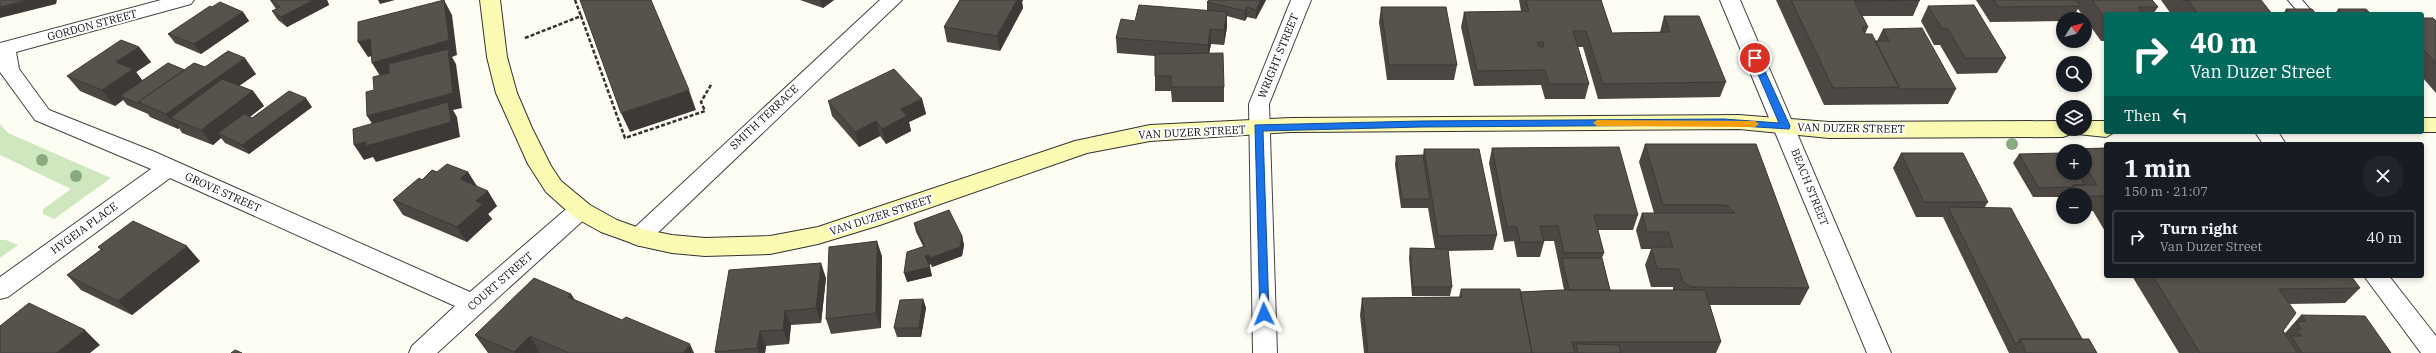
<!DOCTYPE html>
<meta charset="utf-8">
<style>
body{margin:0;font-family:"IBM Plex Serif",serif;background:#20242c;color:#f1f3f6;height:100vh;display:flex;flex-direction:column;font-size:15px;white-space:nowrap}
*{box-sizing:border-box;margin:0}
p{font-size:13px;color:#9ea1a6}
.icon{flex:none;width:22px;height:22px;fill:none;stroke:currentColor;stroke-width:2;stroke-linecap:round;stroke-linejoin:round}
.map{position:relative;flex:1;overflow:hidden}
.side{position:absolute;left:2104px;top:142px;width:320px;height:136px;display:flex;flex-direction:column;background:#171b24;border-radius:4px;box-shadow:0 2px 6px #0003}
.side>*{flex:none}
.banner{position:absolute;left:2104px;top:12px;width:320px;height:122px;border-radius:4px;box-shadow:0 2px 6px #0003;background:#00695c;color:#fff;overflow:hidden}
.needle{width:26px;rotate:54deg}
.tools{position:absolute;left:2056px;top:12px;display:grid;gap:8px}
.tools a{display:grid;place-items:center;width:36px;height:36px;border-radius:50%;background:#171b24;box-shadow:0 2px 6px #0003;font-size:20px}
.pin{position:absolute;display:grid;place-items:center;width:34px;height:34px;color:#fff;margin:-17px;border:2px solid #fff;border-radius:50%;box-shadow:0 1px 4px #0007}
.me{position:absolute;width:44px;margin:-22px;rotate:358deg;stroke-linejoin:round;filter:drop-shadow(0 0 3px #0008)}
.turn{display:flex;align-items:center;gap:14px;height:84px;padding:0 20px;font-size:18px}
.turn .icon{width:52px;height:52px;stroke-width:2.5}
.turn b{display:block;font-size:28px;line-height:34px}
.then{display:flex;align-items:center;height:38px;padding:0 20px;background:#0003;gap:8px;font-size:15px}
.round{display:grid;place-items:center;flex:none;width:42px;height:42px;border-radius:21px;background:#20242c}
.head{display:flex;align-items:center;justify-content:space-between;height:68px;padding:0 20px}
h1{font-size:24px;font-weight:700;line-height:30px}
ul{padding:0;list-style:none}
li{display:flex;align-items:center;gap:12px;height:54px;margin:0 8px 6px;padding:0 12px;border:2px solid #363941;border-radius:4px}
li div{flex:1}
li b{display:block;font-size:15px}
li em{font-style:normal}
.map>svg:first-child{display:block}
</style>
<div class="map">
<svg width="2436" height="353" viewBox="0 0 2436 353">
<rect width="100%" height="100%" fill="#fefdf4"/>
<path fill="#cfe7be" d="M 0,124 L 8,133 L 111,178 L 54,219 L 43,214 L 43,209 L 71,189 L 0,155 Z
M 0,240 L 6,240 L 18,245 L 0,258 Z"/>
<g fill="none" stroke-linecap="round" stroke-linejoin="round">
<g stroke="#434343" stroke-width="2">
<path id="lane" d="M 2288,0 L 2302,0 L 2314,14 L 2300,14 Z"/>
</g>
<g stroke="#434343" stroke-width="2">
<path id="street" d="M 161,0 L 194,0 L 191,4 L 16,52 L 19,69 L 49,110 L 155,152 L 470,292 L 572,204 L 580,202 L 588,204 L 591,210 L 588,216 L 437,353 L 409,353 L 412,346 L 455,306 L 170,178 L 8,297 L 0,299 L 0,277 L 151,169 L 35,120 L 0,72 L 0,43 Z
M 880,0 L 902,0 L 647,243 L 639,246 L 631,243 L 628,237 L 631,231 Z
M 1291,0 L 1311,0 L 1269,104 L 1277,353 L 1253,353 L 1249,104 Z
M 1720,0 L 1740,0 L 1891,353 L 1867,353 Z
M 2255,132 L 2278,132 L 2286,144 L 2263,144 Z
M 2364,276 L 2389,276 L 2436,336 L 2436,353 L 2421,353 Z"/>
</g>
<g stroke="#323232" stroke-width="2">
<path id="secondary" d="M 480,0 L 500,0 L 507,57 L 517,93 L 532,128 L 551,166 L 561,181 L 590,205 L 617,220 L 642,229 L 672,235 L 705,238 L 770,236 L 818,227 L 1075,141 L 1150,125 L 1291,118 L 1739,115 L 1829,122 L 2063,121 L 2063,129 L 2074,129 L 2071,134 L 2063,137 L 1829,138 L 1739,129 L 1291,132 L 1150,141 L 1087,153 L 880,225 L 818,244 L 770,254 L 705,256 L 672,253 L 640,246 L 601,232 L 574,217 L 546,192 L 528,164 L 496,93 L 487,57 Z
M 2422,118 L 2436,118 L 2436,132 L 2420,132 Z
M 2085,121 L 2106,121 L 2106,132 L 2115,132 L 2106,137 L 2077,134 L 2074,129 L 2085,129 Z"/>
</g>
<path stroke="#323232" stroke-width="2.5" stroke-dasharray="4 2" stroke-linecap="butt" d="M 575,0 L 581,16
M 525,38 L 581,16 L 625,138 L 705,111 L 701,102 L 712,83"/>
<use href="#lane" fill="#fff" fill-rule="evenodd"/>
<use href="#street" fill="#fff" fill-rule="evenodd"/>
<use href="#secondary" fill="#fafab3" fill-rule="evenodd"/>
</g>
<g fill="#89a981">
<circle cx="2012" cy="144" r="6"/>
<circle cx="42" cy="160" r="6"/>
<circle cx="76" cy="176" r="6"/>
</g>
<path fill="#4c4742" d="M 270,0 L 327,0 L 329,5 L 287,27 L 278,20 L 272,11 L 276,9 Z
M 800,0 L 834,0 L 823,8 Z
M 960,0 L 1023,0 L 1022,2 L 1023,8 L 1000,51 L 947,42 L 944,27 Z
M 1266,0 L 1256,19 L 1247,17 L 1245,21 L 1227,16 L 1227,27 L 1224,45 L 1211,44 L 1209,53 L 1224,87 L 1224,102 L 1172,102 L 1171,91 L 1155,91 L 1155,56 L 1117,53 L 1116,38 L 1135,21 L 1207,11 L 1207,2 Z
M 1519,0 L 1601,0 L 1612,33 L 1660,32 L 1664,16 L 1726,82 L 1720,97 L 1598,99 L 1583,47 L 1578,47 L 1589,84 L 1585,99 L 1545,99 L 1541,85 L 1474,86 L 1461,27 L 1464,12 L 1521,11 Z
M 1776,0 L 1920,0 L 1913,16 L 1862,16 L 1868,27 L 1865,34 L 1875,41 L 1877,41 L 1883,29 L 1956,89 L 1948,104 L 1824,105 Z
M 1976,0 L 2152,0 L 2158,7 L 2153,14 L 2106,14 L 2106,41 L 2101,41 L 2078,9 L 2072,19 L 2063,19 L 2063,21 L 1990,22 Z
M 2161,0 L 2261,0 L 2272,14 L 2171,14 Z
M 1928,6 L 2006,58 L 1997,73 L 1957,74 L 1940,45 L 1934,45 L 1921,21 Z
M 212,7 L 243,12 L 249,21 L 201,54 L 175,43 L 168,34 Z
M 1381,7 L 1457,65 L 1454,80 L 1387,80 L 1379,22 Z
M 2286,9 L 2316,14 L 2283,14 Z
M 2338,9 L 2371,14 L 2335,14 Z
M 2422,18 L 2436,21 L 2436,93 L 2422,77 Z
M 139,47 L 151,62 L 136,72 L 142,80 L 185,70 L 205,67 L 256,74 L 239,86 L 253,91 L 264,106 L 250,117 L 252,118 L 312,107 L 249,154 L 225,143 L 221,138 L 213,145 L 182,133 L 179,128 L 178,129 L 150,117 L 148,114 L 127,105 L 123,100 L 115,106 L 80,91 L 67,76 Z
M 922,99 L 926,114 L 909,122 L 911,131 L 886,144 L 880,136 L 859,147 L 832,116 L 828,101 Z
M 1645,144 L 1756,144 L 1809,288 L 1800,305 L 1710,305 L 1721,342 L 1716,353 L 1364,353 L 1360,315 L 1362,298 L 1459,297 L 1461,289 L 1520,292 L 1564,290 L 1554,241 L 1543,241 L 1544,242 L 1540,257 L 1517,257 L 1514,241 L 1504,242 L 1489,163 L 1492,148 L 1638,215 L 1633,230 L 1598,230 L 1604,253 L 1602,258 L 1610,290 L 1673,290 L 1673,287 L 1651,287 L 1645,265 L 1651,249 L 1641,249 L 1636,230 L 1642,213 L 1654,213 L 1639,162 Z
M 2106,148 L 2106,233 L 2093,211 L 2085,211 L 2085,195 L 2063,195 L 2063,197 L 2033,197 L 2013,163 L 2019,154 L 2063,173 L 2085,173 L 2085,151 L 2073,151 L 2074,149 Z
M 1424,149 L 1497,235 L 1493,250 L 1448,251 L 1452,287 L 1450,296 L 1412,296 L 1409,258 L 1410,248 L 1435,249 L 1428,208 L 1401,208 L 1395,165 L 1396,156 L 1423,155 Z
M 1901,153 L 1988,202 L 1985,207 L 2082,339 L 2097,353 L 2009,353 L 1943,217 L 1916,217 L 1893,168 Z
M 437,172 L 468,172 L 477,186 L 497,206 L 488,214 L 492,219 L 467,242 L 403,215 L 393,200 L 422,180 Z
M 914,223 L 962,236 L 964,245 L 962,256 L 932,267 L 931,264 L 929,265 L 932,276 L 907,282 L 923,246 L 916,232 Z
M 98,247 L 200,261 L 132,315 L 81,290 L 67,275 L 101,250 Z
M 882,256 L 881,328 L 831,334 L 826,319 Z
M 2132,276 L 2351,276 L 2360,288 L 2345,303 L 2289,304 L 2283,331 L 2285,333 L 2301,315 L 2391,353 L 2179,353 Z
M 826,278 L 821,323 L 791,325 L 789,344 L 766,346 L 765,353 L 716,353 L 715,352 Z
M 571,294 L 575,300 L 694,353 L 488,353 L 475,335 Z
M 923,299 L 926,308 L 921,337 L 897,337 L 894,328 Z"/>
<path fill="#3e3936" d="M 27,0 L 57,0 L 56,4 L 0,18 L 0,7 Z
M 314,0 L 327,0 L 329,5 L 287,27 L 281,17 Z
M 378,0 L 395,0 L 380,4 Z
M 444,0 L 452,15 L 457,55 L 452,57 L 456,64 L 462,108 L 453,110 L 457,117 L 460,137 L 376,162 L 373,157 L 364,160 L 354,145 L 377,131 L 367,116 L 382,79 L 372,63 Z
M 820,0 L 834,0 L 823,8 Z
M 1017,0 L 1023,0 L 1022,2 L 1023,8 L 1000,51 L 997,36 Z
M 1261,0 L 1266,0 L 1256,19 L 1256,10 Z
M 1247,7 L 1247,17 L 1245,21 L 1245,11 Z
M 243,12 L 249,21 L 201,54 L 194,44 Z
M 1227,12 L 1227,27 L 1224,45 L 1224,30 Z
M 1210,29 L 1211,44 L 1208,60 L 1208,45 Z
M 370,39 L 380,54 L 368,57 L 358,42 Z
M 139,47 L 151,62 L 136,72 L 145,84 L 120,96 L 123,100 L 115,106 L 102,90 L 116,62 Z
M 245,58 L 256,74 L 185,124 L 170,118 L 179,128 L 178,129 L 166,114 Z
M 689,90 L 696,110 L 630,132 L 621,113 Z
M 253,91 L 264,106 L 224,136 L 218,133 L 221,138 L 213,145 L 201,130 Z
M 306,98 L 312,107 L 249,154 L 242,145 Z
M 922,99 L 926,114 L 909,122 L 911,131 L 886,144 L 882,129 L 901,109 Z
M 876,121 L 880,136 L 859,147 L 855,132 Z
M 468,172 L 477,187 L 460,179 Z
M 488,191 L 497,206 L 488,214 L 492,219 L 467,242 L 457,227 L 476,201 Z
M 962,236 L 964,245 L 962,256 L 932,267 L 930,258 Z
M 877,241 L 882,256 L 881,328 L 876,313 Z
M 187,246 L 200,261 L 132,315 L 118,301 Z
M 929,255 L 931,264 L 928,266 L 925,256 Z
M 821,263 L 826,278 L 821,323 L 816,308 Z
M 930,267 L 932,276 L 907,282 L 904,273 Z
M 571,294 L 582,312 L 568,297 Z
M 923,299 L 926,308 L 921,337 L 919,328 Z
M 785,311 L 791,325 L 789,344 L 783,330 Z
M 85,330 L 100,345 L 90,353 L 56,353 Z
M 760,331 L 766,346 L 765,353 L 759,353 L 757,348 Z
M 530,336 L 540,353 L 515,353 L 514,352 Z
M 690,344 L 694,353 L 683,353 Z"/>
<path fill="#58524d" stroke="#3e3936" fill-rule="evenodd" d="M 0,0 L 27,0 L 0,7 Z
M 271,0 L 314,0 L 281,17 L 272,11 L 280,7 Z
M 444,0 L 449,40 L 372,63 L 370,39 L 358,42 L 358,22 Z
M 580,0 L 651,0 L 689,90 L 621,113 Z
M 960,0 L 1017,0 L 997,36 L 944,27 Z
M 1209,0 L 1261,0 L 1256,10 L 1247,7 L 1245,11 L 1207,2 Z
M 1526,0 L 1601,0 L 1612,33 L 1670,32 L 1664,16 L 1699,16 L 1726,82 L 1603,84 L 1586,31 L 1573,31 L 1589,84 L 1549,84 L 1545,70 L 1477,71 L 1464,12 L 1529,11 ZM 1537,42 L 1543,42 L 1544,47 L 1539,47 Z
M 1791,0 L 1854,0 L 1868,27 L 1862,27 L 1865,34 L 1872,34 L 1899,87 L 1833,88 Z
M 1854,0 L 1920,0 L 1854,1 Z
M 1993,0 L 2076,0 L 2080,6 L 1998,7 Z
M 2092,0 L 2152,0 L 2158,7 L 2138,7 L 2143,14 L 2106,14 L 2106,20 Z
M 2182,0 L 2261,0 L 2272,14 L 2198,14 L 2188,0 L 2183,1 Z
M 220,2 L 243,12 L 194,44 L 168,34 L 210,6 L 212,7 Z
M 1139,5 L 1227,12 L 1224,30 L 1210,29 L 1208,45 L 1116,38 L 1121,19 L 1135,21 Z
M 1974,5 L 2006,58 L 1965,58 L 1948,29 L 1942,29 L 1928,6 Z
M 1381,7 L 1446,7 L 1457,65 L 1389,65 Z
M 2286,9 L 2312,9 L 2316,14 L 2290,14 Z
M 2338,9 L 2366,9 L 2371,14 L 2343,14 Z
M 2422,18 L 2433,18 L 2436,21 L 2436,63 L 2422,48 Z
M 1922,28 L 1956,89 L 1898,89 L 1899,87 L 1875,41 L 1889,41 L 1883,29 Z
M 121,40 L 139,47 L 116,62 L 133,69 L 102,90 L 67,76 Z
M 448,49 L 453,93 L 367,116 L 366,92 L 374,90 L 373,77 L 389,73 L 389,64 Z
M 228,51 L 245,58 L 166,114 L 138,102 L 194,63 L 205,67 Z
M 1223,53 L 1224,87 L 1171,87 L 1171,76 L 1155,76 L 1155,54 Z
M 168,63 L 185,70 L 138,102 L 140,104 L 120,96 Z
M 894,69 L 922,99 L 901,109 L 907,116 L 882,129 L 876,121 L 855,132 L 828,101 Z
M 222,79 L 253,91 L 201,130 L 170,118 Z
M 289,91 L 306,98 L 242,145 L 218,133 L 244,114 L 252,118 Z
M 448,102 L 451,122 L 366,146 L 366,142 L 354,145 L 353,129 Z
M 1645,144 L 1756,144 L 1809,288 L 1691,287 L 1683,282 L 1679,269 L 1657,269 L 1651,247 L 1673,247 L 1668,232 L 1647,232 L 1642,213 L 1735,213 L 1726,205 L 1663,205 Z
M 1619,147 L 1638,215 L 1594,215 L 1604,253 L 1564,253 L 1558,226 L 1540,226 L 1544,242 L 1520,242 L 1517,227 L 1507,227 L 1492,148 Z
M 2106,148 L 2106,201 L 2103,196 L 2085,196 L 2085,195 L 2079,195 L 2073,185 L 2097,185 L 2085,166 L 2085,151 L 2076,151 L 2074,149 Z
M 1424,149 L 1479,149 L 1497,235 L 1438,236 Z
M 1901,153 L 1963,153 L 1988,202 L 1924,202 Z
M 2063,153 L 2063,173 L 2078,173 L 2085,185 L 2073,185 L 2072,187 L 2039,188 L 2019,154 Z
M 1423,155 L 1430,199 L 1402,199 L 1396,156 Z
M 447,164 L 468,172 L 460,179 L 488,191 L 476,201 L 483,204 L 457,227 L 393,200 L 419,178 L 422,180 L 432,170 L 437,172 Z
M 1948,207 L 2011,208 L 2082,339 L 2020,339 L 2016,345 Z
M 949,210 L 962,236 L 960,247 L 930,258 L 929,255 L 925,256 L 930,267 L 904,273 L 907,252 L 925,246 L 914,223 Z
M 133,221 L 187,246 L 118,301 L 67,275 L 102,249 L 98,247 Z
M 877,241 L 876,313 L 826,319 L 829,247 Z
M 1410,248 L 1448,249 L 1452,287 L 1413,287 Z
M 1562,258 L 1602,258 L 1610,290 L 1569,290 Z
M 821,263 L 816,308 L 785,311 L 783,330 L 760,331 L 757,348 L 715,352 L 729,270 Z
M 2153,276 L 2351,276 L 2360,288 L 2279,289 L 2296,313 L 2283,331 L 2298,353 L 2200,353 Z
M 534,278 L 571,294 L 568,297 L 622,320 L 626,317 L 690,344 L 683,353 L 569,353 L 530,336 L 514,352 L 475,335 Z
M 1461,289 L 1520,289 L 1532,353 L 1368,353 L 1362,298 L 1462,297 Z
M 1561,290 L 1705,290 L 1721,342 L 1572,342 L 1575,353 L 1532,353 L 1520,292 Z
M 923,299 L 919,328 L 894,328 L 900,300 Z
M 29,303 L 85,330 L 56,353 L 0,353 L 0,326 Z
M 2301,315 L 2365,316 L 2391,353 L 2302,353 L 2291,336 L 2301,336 L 2296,329 L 2301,329 L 2296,322 L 2306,321 Z
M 2020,339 L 2089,339 L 2097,353 L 2026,353 Z
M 1576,344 L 1619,345 L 1621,353 L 1578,353 Z
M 235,350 L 242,353 L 231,353 Z"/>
<path fill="#1a73e8" stroke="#114b97" d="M 1755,55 L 1759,58 L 1790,126 L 1789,129 L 1724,125 L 1421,127 L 1263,131 L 1269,314 L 1264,318 L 1260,317 L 1255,125 L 1421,121 L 1724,119 L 1779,123 L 1751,58 Z"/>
<path fill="#f59e0b" d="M 1597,120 L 1755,121 L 1759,124 L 1755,127 L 1597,126 L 1593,123 Z"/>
<g text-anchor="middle" stroke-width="4" stroke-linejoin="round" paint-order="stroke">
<g font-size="11" fill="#101010" stroke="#fff">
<text transform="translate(92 25) rotate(-15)" y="4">GORDON STREET</text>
<text transform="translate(1278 56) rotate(-68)" y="4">WRIGHT STREET</text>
<text transform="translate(764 117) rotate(-43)" y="4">SMITH TERRACE</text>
<text transform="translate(1851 128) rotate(1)" y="4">VAN DUZER STREET</text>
<text transform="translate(1192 132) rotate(-3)" y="4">VAN DUZER STREET</text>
<text transform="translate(1810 187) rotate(68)" y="4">BEACH STREET</text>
<text transform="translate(223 192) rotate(24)" y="4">GROVE STREET</text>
<text transform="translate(881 215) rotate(-18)" y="4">VAN DUZER STREET</text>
<text transform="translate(84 228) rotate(-36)" y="4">HYGEIA PLACE</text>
<text transform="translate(500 281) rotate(-41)" y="4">COURT STREET</text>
</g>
</g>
</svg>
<div class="tools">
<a><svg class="needle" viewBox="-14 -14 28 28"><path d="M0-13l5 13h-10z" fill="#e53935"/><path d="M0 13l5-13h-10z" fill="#9ea1a6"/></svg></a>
<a><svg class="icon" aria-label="search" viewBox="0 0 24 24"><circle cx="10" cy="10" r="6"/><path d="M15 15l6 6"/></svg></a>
<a><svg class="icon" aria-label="layers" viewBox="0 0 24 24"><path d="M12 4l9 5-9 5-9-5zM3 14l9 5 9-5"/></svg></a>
<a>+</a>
<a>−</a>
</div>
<div class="pin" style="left:1755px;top:58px;background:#d93025"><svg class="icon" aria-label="arrive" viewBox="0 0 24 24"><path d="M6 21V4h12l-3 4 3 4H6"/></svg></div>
<svg class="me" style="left:1264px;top:314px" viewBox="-20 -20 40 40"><path d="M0-17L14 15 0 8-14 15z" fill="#1a73e8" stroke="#fff" stroke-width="4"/></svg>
<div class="banner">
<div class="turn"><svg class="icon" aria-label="right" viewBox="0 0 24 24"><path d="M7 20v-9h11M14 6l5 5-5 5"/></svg><div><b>40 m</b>Van Duzer Street</div></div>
<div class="then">Then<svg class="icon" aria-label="left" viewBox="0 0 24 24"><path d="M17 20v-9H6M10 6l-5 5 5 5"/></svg></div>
</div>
<section class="side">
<div class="head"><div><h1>1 min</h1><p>150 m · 21:07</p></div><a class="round"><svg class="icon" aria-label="close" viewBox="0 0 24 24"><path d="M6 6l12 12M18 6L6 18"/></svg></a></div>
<ul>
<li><svg class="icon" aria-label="right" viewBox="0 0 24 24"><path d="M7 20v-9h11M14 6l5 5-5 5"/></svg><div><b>Turn right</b><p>Van Duzer Street</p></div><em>40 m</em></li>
</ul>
</section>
</div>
